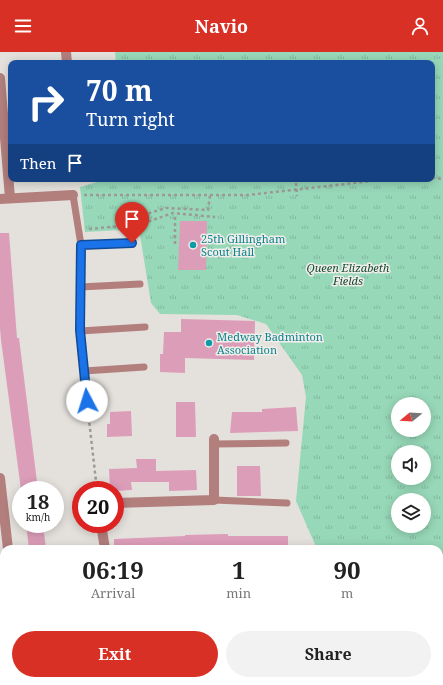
<!DOCTYPE html>
<style>
body{margin:0;font-family:"Noto Serif",serif;background:#f2f2f2;color:#222;height:100vh;display:flex;flex-direction:column;font-size:15px;white-space:nowrap}
*{box-sizing:border-box;margin:0}
p{font-size:13px;color:#767676}
.icon{flex:none;width:22px;height:22px;fill:none;stroke:currentColor;stroke-width:2;stroke-linecap:round;stroke-linejoin:round}
.map{position:relative;flex:1;overflow:hidden}
.panel{position:absolute;left:0px;top:493px;width:443px;height:140px;display:flex;flex-direction:column;background:#fff;border-radius:12px 12px 0 0;box-shadow:0 2px 10px #0003}
.panel>*{flex:none}
.banner{position:absolute;left:8px;top:8px;width:427px;height:122px;border-radius:8px;box-shadow:0 2px 10px #0003;background:#1a4fa0;color:#fff;overflow:hidden}
.needle{width:26px;rotate:252deg}
.tools{position:absolute;left:391px;top:345px;display:grid;gap:8px}
.tools a{display:grid;place-items:center;width:40px;height:40px;border-radius:50%;background:#fff;box-shadow:0 2px 10px #0003;font-size:20px}
.speed{position:absolute;left:12px;top:429px;display:flex;gap:8px;font-size:20px;font-weight:700;text-align:center}
.speed>*{display:grid;place-content:center;width:52px;height:52px;border-radius:50%;background:#fff;box-shadow:0 2px 10px #0003;line-height:1}
.speed small{font-size:10px;font-weight:400}
.speed .limit{border:6px solid #d22;background:#fff;color:#111}
.pin{position:absolute;display:grid;place-items:center;width:34px;height:34px;color:#fff;margin:-41px -17px;border-radius:50% 50% 50% 0;rotate:-45deg;box-shadow:0 0 4px #0007}
.pin .icon{rotate:45deg}
.me{position:absolute;width:44px;margin:-22px;rotate:355deg;stroke-linejoin:round;filter:drop-shadow(0 0 3px #0008)}
.turn{display:flex;align-items:center;gap:14px;height:84px;padding:0 12px;font-size:18px}
.turn .icon{width:52px;height:52px;stroke-width:2.5}
.turn b{display:block;font-size:28px;line-height:34px}
.then{display:flex;align-items:center;height:38px;padding:0 12px;background:#0003;gap:8px;font-size:15px}
.eta{display:flex;justify-content:space-evenly;align-items:center;height:68px;text-align:center}
.eta b{font-size:24px;font-weight:700;line-height:28px}
.cta{display:flex;gap:8px;margin-top:auto;padding:8px 12px}
.cta a{flex:1;height:46px;border-radius:24px;background:#d93025;color:#fff;font-size:16px;font-weight:700;line-height:46px;text-align:center}
.cta a+a{background:#f2f2f2;color:#222}
header{display:flex;justify-content:space-between;align-items:center;height:52px;padding:0 12px;background:#d93025;color:#fff;font-size:18px;font-weight:700}
.map>svg:first-child{display:block}
</style>
<header><svg class="icon" aria-label="menu" viewBox="0 0 24 24"><path d="M4 6h16M4 12h16M4 18h16"/></svg>Navio<svg class="icon" aria-label="person" viewBox="0 0 24 24"><circle cx="12" cy="8" r="4"/><path d="M4 21q1-7 8-7t8 7"/></svg></header>
<div class="map">
<svg width="443" height="633" viewBox="0 0 443 633">
<defs>
<pattern id="park-tufts" width="24" height="20" patternUnits="userSpaceOnUse"><rect width="24" height="20" fill="#97d8b8"/><path d="M3 7l-1-3M5 7V3M7 7l1-3M15 17l-1-3M17 17v-4M19 17l1-3" fill="none" stroke="#82b99e"/></pattern>
</defs>
<rect width="100%" height="100%" fill="#e4e1dc"/>
<path fill="url(#park-tufts)" fill-rule="evenodd" d="M 115,0 L 443,0 L 443,551 L 439,550 L 439,497 L 317,497 L 296,449 L 306,345 L 302,323 L 266,272 L 237,263 L 160,262 L 151,251 L 139,177 L 85,180 L 80,135 L 107,127 L 432,127 L 432,11 L 116,11 ZM 398,352 L 424,352 L 424,378 L 398,378 ZM 398,400 L 424,400 L 424,426 L 398,426 ZM 398,448 L 424,448 L 424,474 L 398,474 Z"/>
<path fill="#dc9db9" d="M 180,169 L 207,169 L 206,218 L 178,218 Z
M 0,181 L 9,181 L 17,286 L 19,286 L 38,438 L 21,438 L 1,288 L 0,276 Z
M 181,267 L 255,269 L 254,308 L 185,306 L 185,321 L 160,320 L 160,302 L 163,302 L 164,280 L 181,280 Z
M 176,350 L 195,350 L 196,385 L 176,385 Z
M 296,355 L 298,379 L 230,381 L 232,360 L 262,360 L 262,357 Z
M 131,359 L 132,384 L 107,385 L 107,372 L 110,372 L 110,360 Z
M 136,407 L 156,407 L 156,419 L 196,418 L 197,438 L 169,439 L 169,430 L 131,430 L 132,438 L 115,439 L 115,438 L 110,438 L 109,417 L 137,416 Z
M 237,414 L 260,414 L 261,444 L 237,444 Z
M 26,472 L 43,472 L 46,497 L 29,497 Z
M 228,482 L 228,484 L 288,484 L 288,497 L 114,497 L 114,487 L 185,484 L 185,483 Z"/>
<g fill="none" stroke-linecap="round" stroke-linejoin="round">
<path stroke="#9c9996" stroke-width="2.5" stroke-dasharray="3 3" stroke-linecap="butt" d="M 432,126 L 443,127
M 296,131 L 297,144
M 84,143 L 248,143 L 390,127
M 132,173 L 131,168 L 133,166 L 166,156 L 208,158 L 210,143
M 89,177 L 141,172 L 173,161 L 215,165
M 175,192 L 175,162
M 88,359 L 97,438
M 0,592 L 4,592"/>
<path stroke="#b27f7d" stroke-width="7" d="M 73,143 L 81,193 L 80,279 L 87,349
M 81,193 L 132,191
M 80,235 L 140,232
M 80,279 L 145,275
M 84,319 L 144,315
M 214,392 L 286,391
M 214,448 L 287,451"/>
<path stroke="#b27f7d" stroke-width="10" d="M 66,0 L 67,11
M 0,26 L 10,146
M 0,147 L 73,143
M 0,426 L 8,497
M 115,451 L 214,448 L 214,387
M 101,472 L 105,497
M 24,629 L 24,633
M 228,629 L 229,633
M 418,633 L 439,630 L 442,633"/>
</g>
<g fill="none" stroke-linecap="round" stroke-linejoin="round">
<g stroke="#114b97" stroke-width="10">
<path id="route" d="M 87,349 L 80,278 L 81,193 L 132,191"/>
</g>
<use href="#route" stroke="#1a73e8" stroke-width="7"/>
</g>
<g fill="#0f9aa8" stroke="#f1eee9" stroke-width="1.5">
<circle cx="193" cy="193" r="4"/>
<circle cx="209" cy="291" r="4"/>
</g>
<g text-anchor="middle" stroke-width="3" stroke-linejoin="round" paint-order="stroke">
<g font-size="11" fill="#0d838f" stroke="#f1eee9" text-anchor="start">
<text x="201" y="191">25th Gillingham<tspan x="201" dy="13">Scout Hall</tspan></text>
<text x="217" y="289">Medway Badminton<tspan x="217" dy="13">Association</tspan></text>
</g>
<g font-size="11" font-style="italic" fill="#134933" stroke="#f1eee9">
<text x="348" y="220">Queen Elizabeth<tspan x="348" dy="13">Fields</tspan></text>
</g>
</g>
</svg>
<div class="tools">
<a><svg class="needle" viewBox="-14 -14 28 28"><path d="M0-13l5 13h-10z" fill="#e53935"/><path d="M0 13l5-13h-10z" fill="#767676"/></svg></a>
<a><svg class="icon" aria-label="sound" viewBox="0 0 24 24"><path d="M4 9h4l5-4v14l-5-4H4zM17 9q2 3 0 6"/></svg></a>
<a><svg class="icon" aria-label="layers" viewBox="0 0 24 24"><path d="M12 4l9 5-9 5-9-5zM3 14l9 5 9-5"/></svg></a>
</div>
<div class="speed"><div>18<small>km/h</small></div><div class="limit">20</div></div>
<div class="pin" style="left:132px;top:191px;background:#d93025"><svg class="icon" aria-label="arrive" viewBox="0 0 24 24"><path d="M6 21V4h12l-3 4 3 4H6"/></svg></div>
<svg class="me" style="left:87px;top:349px" viewBox="-20 -20 40 40"><circle r="19" fill="#fff"/><path d="M0-13L10 11 0 6-10 11z" fill="#1a73e8"/></svg>
<div class="banner">
<div class="turn"><svg class="icon" aria-label="right" viewBox="0 0 24 24"><path d="M7 20v-9h11M14 6l5 5-5 5"/></svg><div><b>70 m</b>Turn right</div></div>
<div class="then">Then<svg class="icon" aria-label="arrive" viewBox="0 0 24 24"><path d="M6 21V4h12l-3 4 3 4H6"/></svg></div>
</div>
<section class="panel">
<div class="eta">
<div><b>06:19</b><p>Arrival</p></div>
<div><b>1</b><p>min</p></div>
<div><b>90</b><p>m</p></div>
</div>
<div class="cta"><a>Exit</a><a>Share</a></div>
</section>
</div>
